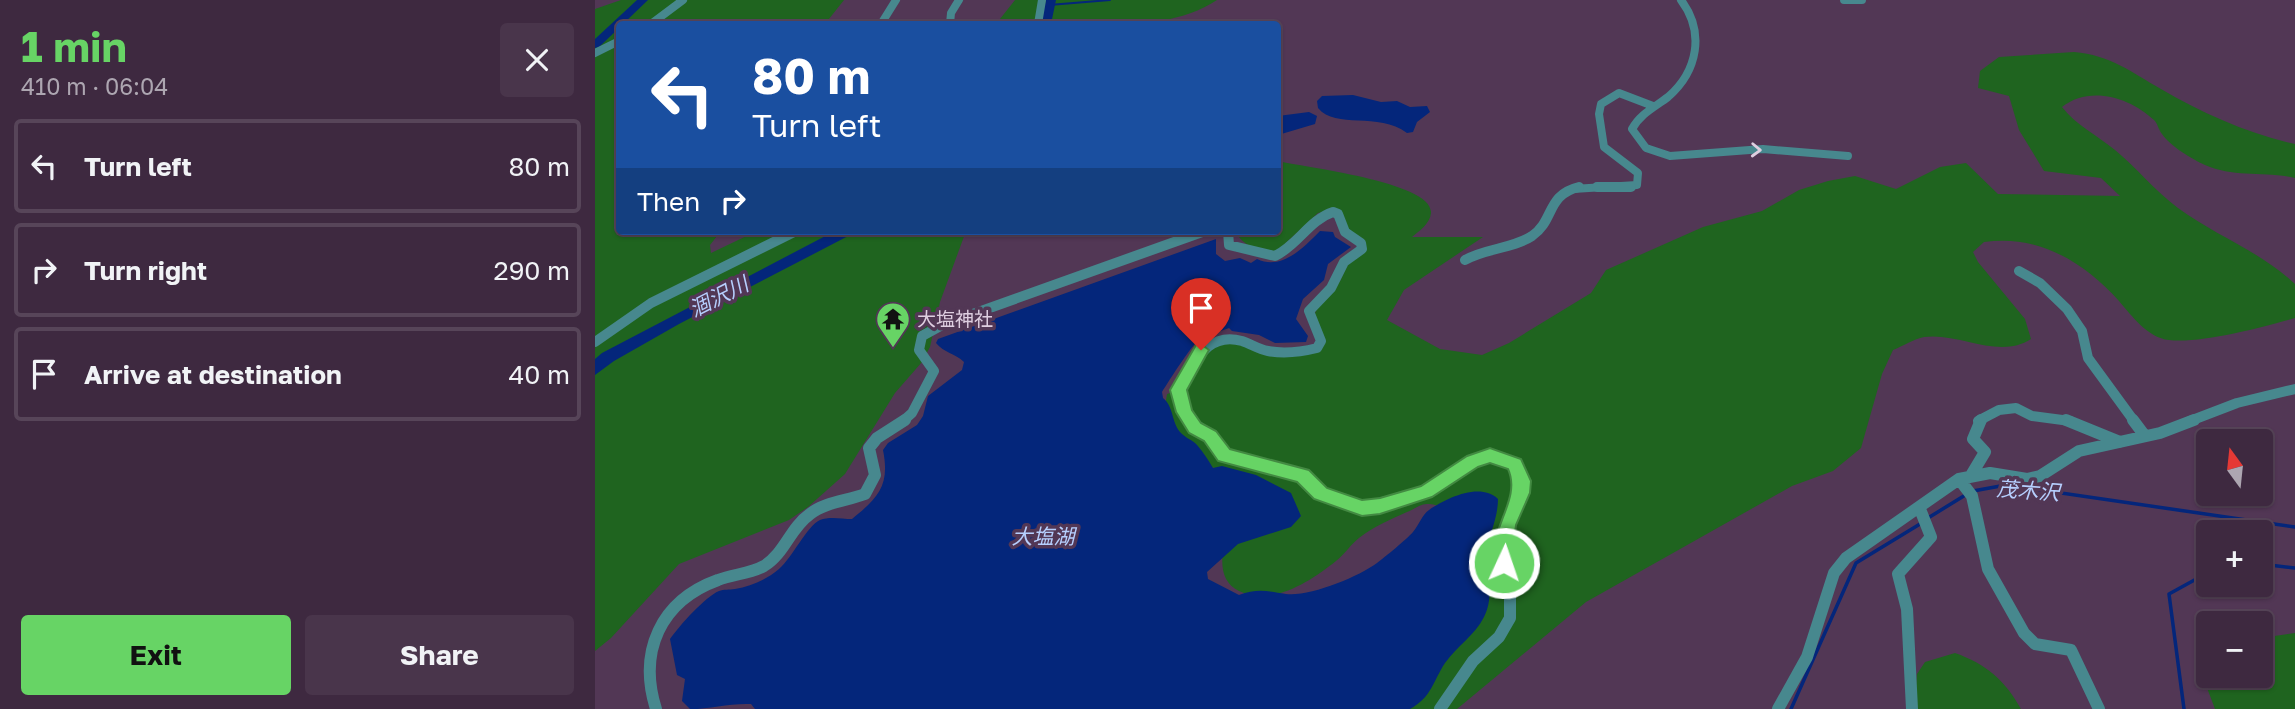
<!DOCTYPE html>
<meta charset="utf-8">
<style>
body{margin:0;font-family:"Golos Text","Noto Sans JP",sans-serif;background:#49354b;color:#f1f3f6;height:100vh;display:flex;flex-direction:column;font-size:26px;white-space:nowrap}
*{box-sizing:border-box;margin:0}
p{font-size:23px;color:#ada6b1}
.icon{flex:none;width:38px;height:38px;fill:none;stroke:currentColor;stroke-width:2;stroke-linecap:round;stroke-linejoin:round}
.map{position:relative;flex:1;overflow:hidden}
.panel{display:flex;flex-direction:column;background:#3e2940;width:595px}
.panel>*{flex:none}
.banner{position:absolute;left:21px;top:21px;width:665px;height:214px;border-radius:7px;box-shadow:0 2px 5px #0004,0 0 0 2px #574559;background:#1a4fa0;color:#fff;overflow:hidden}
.needle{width:46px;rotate:345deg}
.tools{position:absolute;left:1601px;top:429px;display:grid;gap:14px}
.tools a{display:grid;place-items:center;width:77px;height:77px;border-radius:7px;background:#3e2940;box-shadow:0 2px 5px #0004,0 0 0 2px #574559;font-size:35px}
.pin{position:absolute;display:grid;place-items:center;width:60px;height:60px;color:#fff;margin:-72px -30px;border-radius:50% 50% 50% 0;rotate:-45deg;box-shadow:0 0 7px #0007}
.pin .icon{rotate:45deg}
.me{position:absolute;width:77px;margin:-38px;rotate:3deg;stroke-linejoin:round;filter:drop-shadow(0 0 5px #0008)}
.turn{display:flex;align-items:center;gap:24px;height:147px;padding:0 21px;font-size:32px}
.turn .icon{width:91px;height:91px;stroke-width:2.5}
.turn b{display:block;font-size:49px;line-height:60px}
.then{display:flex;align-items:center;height:66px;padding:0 21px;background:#0003;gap:14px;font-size:26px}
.round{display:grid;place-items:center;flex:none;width:74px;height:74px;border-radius:7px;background:#49354b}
.summary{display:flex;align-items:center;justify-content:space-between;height:119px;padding:0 21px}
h1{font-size:42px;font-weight:700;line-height:52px;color:#67d465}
.action{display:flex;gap:14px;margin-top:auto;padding:14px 21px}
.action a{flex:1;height:80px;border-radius:7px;background:#67d465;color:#111;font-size:28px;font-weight:700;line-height:80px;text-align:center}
.action a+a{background:#49354b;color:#f1f3f6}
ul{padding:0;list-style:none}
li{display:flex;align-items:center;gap:21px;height:94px;margin:0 14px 10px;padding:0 7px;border:4px solid #574559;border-radius:7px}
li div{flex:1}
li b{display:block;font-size:26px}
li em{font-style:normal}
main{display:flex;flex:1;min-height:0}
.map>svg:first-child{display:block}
</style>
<main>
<section class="panel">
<div class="summary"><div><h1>1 min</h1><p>410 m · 06:04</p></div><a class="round"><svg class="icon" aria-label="close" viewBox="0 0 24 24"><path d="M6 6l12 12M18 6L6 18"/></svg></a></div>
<ul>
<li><svg class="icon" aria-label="left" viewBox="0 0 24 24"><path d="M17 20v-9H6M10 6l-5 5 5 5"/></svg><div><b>Turn left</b></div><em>80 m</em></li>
<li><svg class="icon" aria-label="right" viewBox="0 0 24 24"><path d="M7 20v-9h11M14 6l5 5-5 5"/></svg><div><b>Turn right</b></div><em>290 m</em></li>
<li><svg class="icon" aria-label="arrive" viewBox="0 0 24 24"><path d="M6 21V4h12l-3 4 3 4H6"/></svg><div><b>Arrive at destination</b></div><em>40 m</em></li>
</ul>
<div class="action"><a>Exit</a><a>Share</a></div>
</section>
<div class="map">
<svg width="1700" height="709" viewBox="0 0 1700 709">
<rect width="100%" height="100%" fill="#523755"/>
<path fill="#1f641f" d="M 26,0 L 249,0 L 230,24 L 24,24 L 24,231 L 126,231 L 115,245 L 116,253 L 162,231 L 371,231 L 345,302 L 335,347 L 327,362 L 300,393 L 250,474 L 213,507 L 194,520 L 84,564 L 16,638 L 0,651 L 0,9 Z
M 420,0 L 622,0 C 568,37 464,24 401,24 Z
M 1479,52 C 1515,55 1536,72 1566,89 C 1607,113 1654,134 1700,144 L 1700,178 C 1670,171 1639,178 1610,165 C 1597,159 1575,146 1567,134 C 1563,129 1563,124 1559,120 C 1535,97 1494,85 1467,107 C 1482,126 1502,135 1520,150 C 1542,168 1560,191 1583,208 C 1621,236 1665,251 1700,284 L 1700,318 C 1669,327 1604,344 1574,340 C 1553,338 1537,316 1524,301 C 1489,262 1443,234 1389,242 L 1378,252 L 1383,262 L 1430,319 L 1436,339 C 1404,360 1364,332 1329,337 C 1319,339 1308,346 1298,350 L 1287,374 L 1266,448 L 1238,471 L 1197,486 L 991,602 L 862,709 L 737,709 L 856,514 C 848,509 841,503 832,504 C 825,504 818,510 812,512 C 796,519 778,527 764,538 C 756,544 750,554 741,561 C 716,581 677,607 644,591 C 606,573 643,506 654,478 L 649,472 L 599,465 L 568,419 L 572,394 L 588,389 L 609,352 L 625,343 L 646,342 L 665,351 L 725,349 L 719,316 L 723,305 L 745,281 L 753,264 L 770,251 L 739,209 L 723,213 L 680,253 C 663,249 649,248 640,231 L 682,231 L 683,161 C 707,167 839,182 836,213 C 835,224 824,231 817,237 L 888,237 L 809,290 L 792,320 L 845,349 L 887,355 L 914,343 L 996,293 L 1011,270 L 1108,227 L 1167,211 L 1204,190 L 1233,181 L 1260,176 L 1301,189 L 1345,167 L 1371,163 L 1403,194 L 1525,196 L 1506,178 L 1449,171 L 1424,130 L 1414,96 L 1383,88 L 1385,71 L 1404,57 Z
M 1700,633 L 1700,709 L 1620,709 L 1609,680 L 1611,666 L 1613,664 L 1614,676 L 1666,676 L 1666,638 Z
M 1360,653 C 1391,664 1410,680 1426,709 L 1319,709 L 1322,674 L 1330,662 Z"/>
<path fill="#04267b" d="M 758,95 L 786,102 L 802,101 L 815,107 L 832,106 L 835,112 L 822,122 L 818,132 L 812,133 C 783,111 741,130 723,108 L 722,101 L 727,96 Z
M 714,112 L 722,116 L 720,124 L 683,135 L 683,116 Z
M 725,231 L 738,232 L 740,237 L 756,247 L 733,264 L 729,280 L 708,299 L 701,319 L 713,336 L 711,342 L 680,343 L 664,335 L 637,331 L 634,328 C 625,332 615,332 607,337 C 599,341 574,381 567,392 L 568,398 C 579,407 576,421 585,432 C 590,438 598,440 602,445 C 608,452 614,461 618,468 L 627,466 L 661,475 L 696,493 L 706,516 L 696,527 L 643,544 L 612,572 L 613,579 L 644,595 C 662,588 673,591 691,594 C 714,597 763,577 782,563 C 790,557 812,539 818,532 C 824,525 827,515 834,510 C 852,498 885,482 903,499 C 903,518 894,534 892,552 C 891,575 900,595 889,617 C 880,635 862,646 850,663 C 838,681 837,697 815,709 L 160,709 L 156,704 C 135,703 116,709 95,709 L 87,701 L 90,679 L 82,675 L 75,639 C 85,625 110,597 124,591 C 129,589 134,590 140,589 C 156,586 171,580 184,569 C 198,557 211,527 225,520 C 235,516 247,519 257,519 C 284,497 295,485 288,450 L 293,443 L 322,425 L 328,416 L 333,396 L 367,370 L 369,362 C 360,353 349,353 341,343 L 343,339 L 621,239 L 621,254 L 630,261 L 645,258 L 656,263 L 662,259 C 687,271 709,247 725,231 Z"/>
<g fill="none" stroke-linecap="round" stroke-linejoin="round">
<path stroke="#04267b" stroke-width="2" d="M 454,5 L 515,0"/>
<path stroke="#04267b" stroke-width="3.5" d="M 1378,491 L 1411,485 L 1700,527
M 1333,518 L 1372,494
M 1666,564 L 1700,568
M 1196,709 L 1261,563 L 1325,524
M 1589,709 L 1574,594 L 1614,572"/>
<path fill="#04267b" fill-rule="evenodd" d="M 42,0 L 53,0 L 28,24 L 24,24 L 24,28 L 4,47 L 0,48 L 0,39 Z
M 451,0 L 461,0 L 456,24 L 445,24 Z
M 240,231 L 259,231 L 257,234 L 84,324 L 19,361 L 0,375 L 0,359 L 7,353 Z"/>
<path stroke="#47888e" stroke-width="8" d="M 1086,0 C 1110,32 1103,71 1073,97 C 1060,107 1045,114 1037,129 L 1051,148 L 1075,156 L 1168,149 L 1253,156
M 1249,0 L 1267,0
M 56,24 L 88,0
M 286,24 L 301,0
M 355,24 L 356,13 L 364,0
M 443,24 L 447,0
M 0,53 L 24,41
M 978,189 L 1042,185 L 1043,173 L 1009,147 L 1004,114 L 1006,104 L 1024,93 L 1058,106"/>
<path stroke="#47888e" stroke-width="10" d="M 1002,187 L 1036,187
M 870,260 C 891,248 917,249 937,236 C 960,220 951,195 984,187
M 1424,271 L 1445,283 L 1472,309 L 1487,331 L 1493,358 L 1539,421
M 0,342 L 56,303 L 201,231
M 308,421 L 317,413 L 339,371 L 324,350 L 327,336 L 347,325 L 610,231
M 595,421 C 584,406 583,392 592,376 C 604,353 618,333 647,341 C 656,344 663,349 673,351 C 689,354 706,352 722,348 L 726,341 L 714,311 L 736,288 L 749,262 L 767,249 L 766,243 L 750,232 L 743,214 L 738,212 C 714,220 703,245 680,256 L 634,245 L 633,231
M 1383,421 L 1404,410 L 1421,408 L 1437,416 L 1475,421
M 1595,421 L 1642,403 L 1700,389"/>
<path stroke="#47888e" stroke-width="12" d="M 594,420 L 617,438 L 629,455 L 708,476 L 725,493 L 767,508 L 831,492 L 878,461 L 895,456 L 919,464 L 928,481 L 912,525 L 908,547 L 915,581 L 915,618 L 904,637 L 878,661 L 845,709
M 1471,420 L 1525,442
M 1538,420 L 1550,436
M 1375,477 L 1390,452 L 1378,439 L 1386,420
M 1364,479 L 1377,496 L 1393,569 L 1429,633 L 1440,644 L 1476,650 L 1504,709
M 61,709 C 43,652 65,601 123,580 C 138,574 155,574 169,566 C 190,553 195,528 215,514 C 230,502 252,501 270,494 L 280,475 L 274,448 L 282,438 L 310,420
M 1183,709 L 1212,657 L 1239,573 L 1251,558 L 1364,479 L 1395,473 L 1432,479 L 1445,476 L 1484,451 L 1565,433 L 1599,420
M 1317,709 L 1312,609 L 1303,574 L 1336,537 L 1325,509"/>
</g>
<defs><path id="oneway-chevron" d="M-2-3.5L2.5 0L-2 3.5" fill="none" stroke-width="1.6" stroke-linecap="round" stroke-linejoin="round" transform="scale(1.75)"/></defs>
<use stroke="#decee0" href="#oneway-chevron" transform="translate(1161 150) rotate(2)"/>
<path fill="#67d465" stroke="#438a42" stroke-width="2" d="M 606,344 L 614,350 L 592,390 L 597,410 L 606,423 L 621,431 L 635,449 L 714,470 L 732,488 L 767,500 L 785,498 L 826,486 L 872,456 L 895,448 L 926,459 L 936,481 L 935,493 L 921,525 L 916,569 L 909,571 L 903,569 C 887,534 928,502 913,469 L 895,463 L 883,467 L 837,497 L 785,514 L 767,516 L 719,499 L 702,482 L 623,461 L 609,441 L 594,433 L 581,412 L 575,390 L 601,345 Z"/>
<defs>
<g id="temple-pin" transform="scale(1.75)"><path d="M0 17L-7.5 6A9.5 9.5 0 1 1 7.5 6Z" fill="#67d465" stroke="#523755"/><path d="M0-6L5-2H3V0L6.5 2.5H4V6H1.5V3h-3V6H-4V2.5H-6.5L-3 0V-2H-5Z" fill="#111"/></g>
</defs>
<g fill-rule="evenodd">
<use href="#temple-pin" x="298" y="319"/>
</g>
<g text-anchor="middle" stroke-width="7" stroke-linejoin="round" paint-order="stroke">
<g font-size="19" fill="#decee0" stroke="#523755" text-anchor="start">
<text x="322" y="326">大塩神社</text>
</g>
<g font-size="21" font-style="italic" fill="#b6cffe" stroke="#523755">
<text transform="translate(124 297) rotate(-27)" y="7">涸沢川</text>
<text transform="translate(1433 491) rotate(4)" y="7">茂木沢</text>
<text x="448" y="544">大塩湖</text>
</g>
</g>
</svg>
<div class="tools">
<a><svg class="needle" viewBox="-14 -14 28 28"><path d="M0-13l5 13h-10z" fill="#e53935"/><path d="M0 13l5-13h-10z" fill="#ada6b1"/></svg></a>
<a>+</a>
<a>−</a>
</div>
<div class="pin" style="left:606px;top:350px;background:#d93025"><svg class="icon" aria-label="arrive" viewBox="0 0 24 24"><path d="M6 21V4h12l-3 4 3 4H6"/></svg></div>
<svg class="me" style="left:909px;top:563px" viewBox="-20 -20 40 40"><circle r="17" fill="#67d465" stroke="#fff" stroke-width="3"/><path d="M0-11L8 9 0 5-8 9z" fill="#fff"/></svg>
<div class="banner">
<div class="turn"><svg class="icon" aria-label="left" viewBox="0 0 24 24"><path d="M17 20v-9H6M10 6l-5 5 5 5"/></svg><div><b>80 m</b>Turn left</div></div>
<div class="then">Then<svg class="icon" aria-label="right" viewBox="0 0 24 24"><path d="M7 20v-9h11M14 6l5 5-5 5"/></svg></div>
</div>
</div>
</main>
